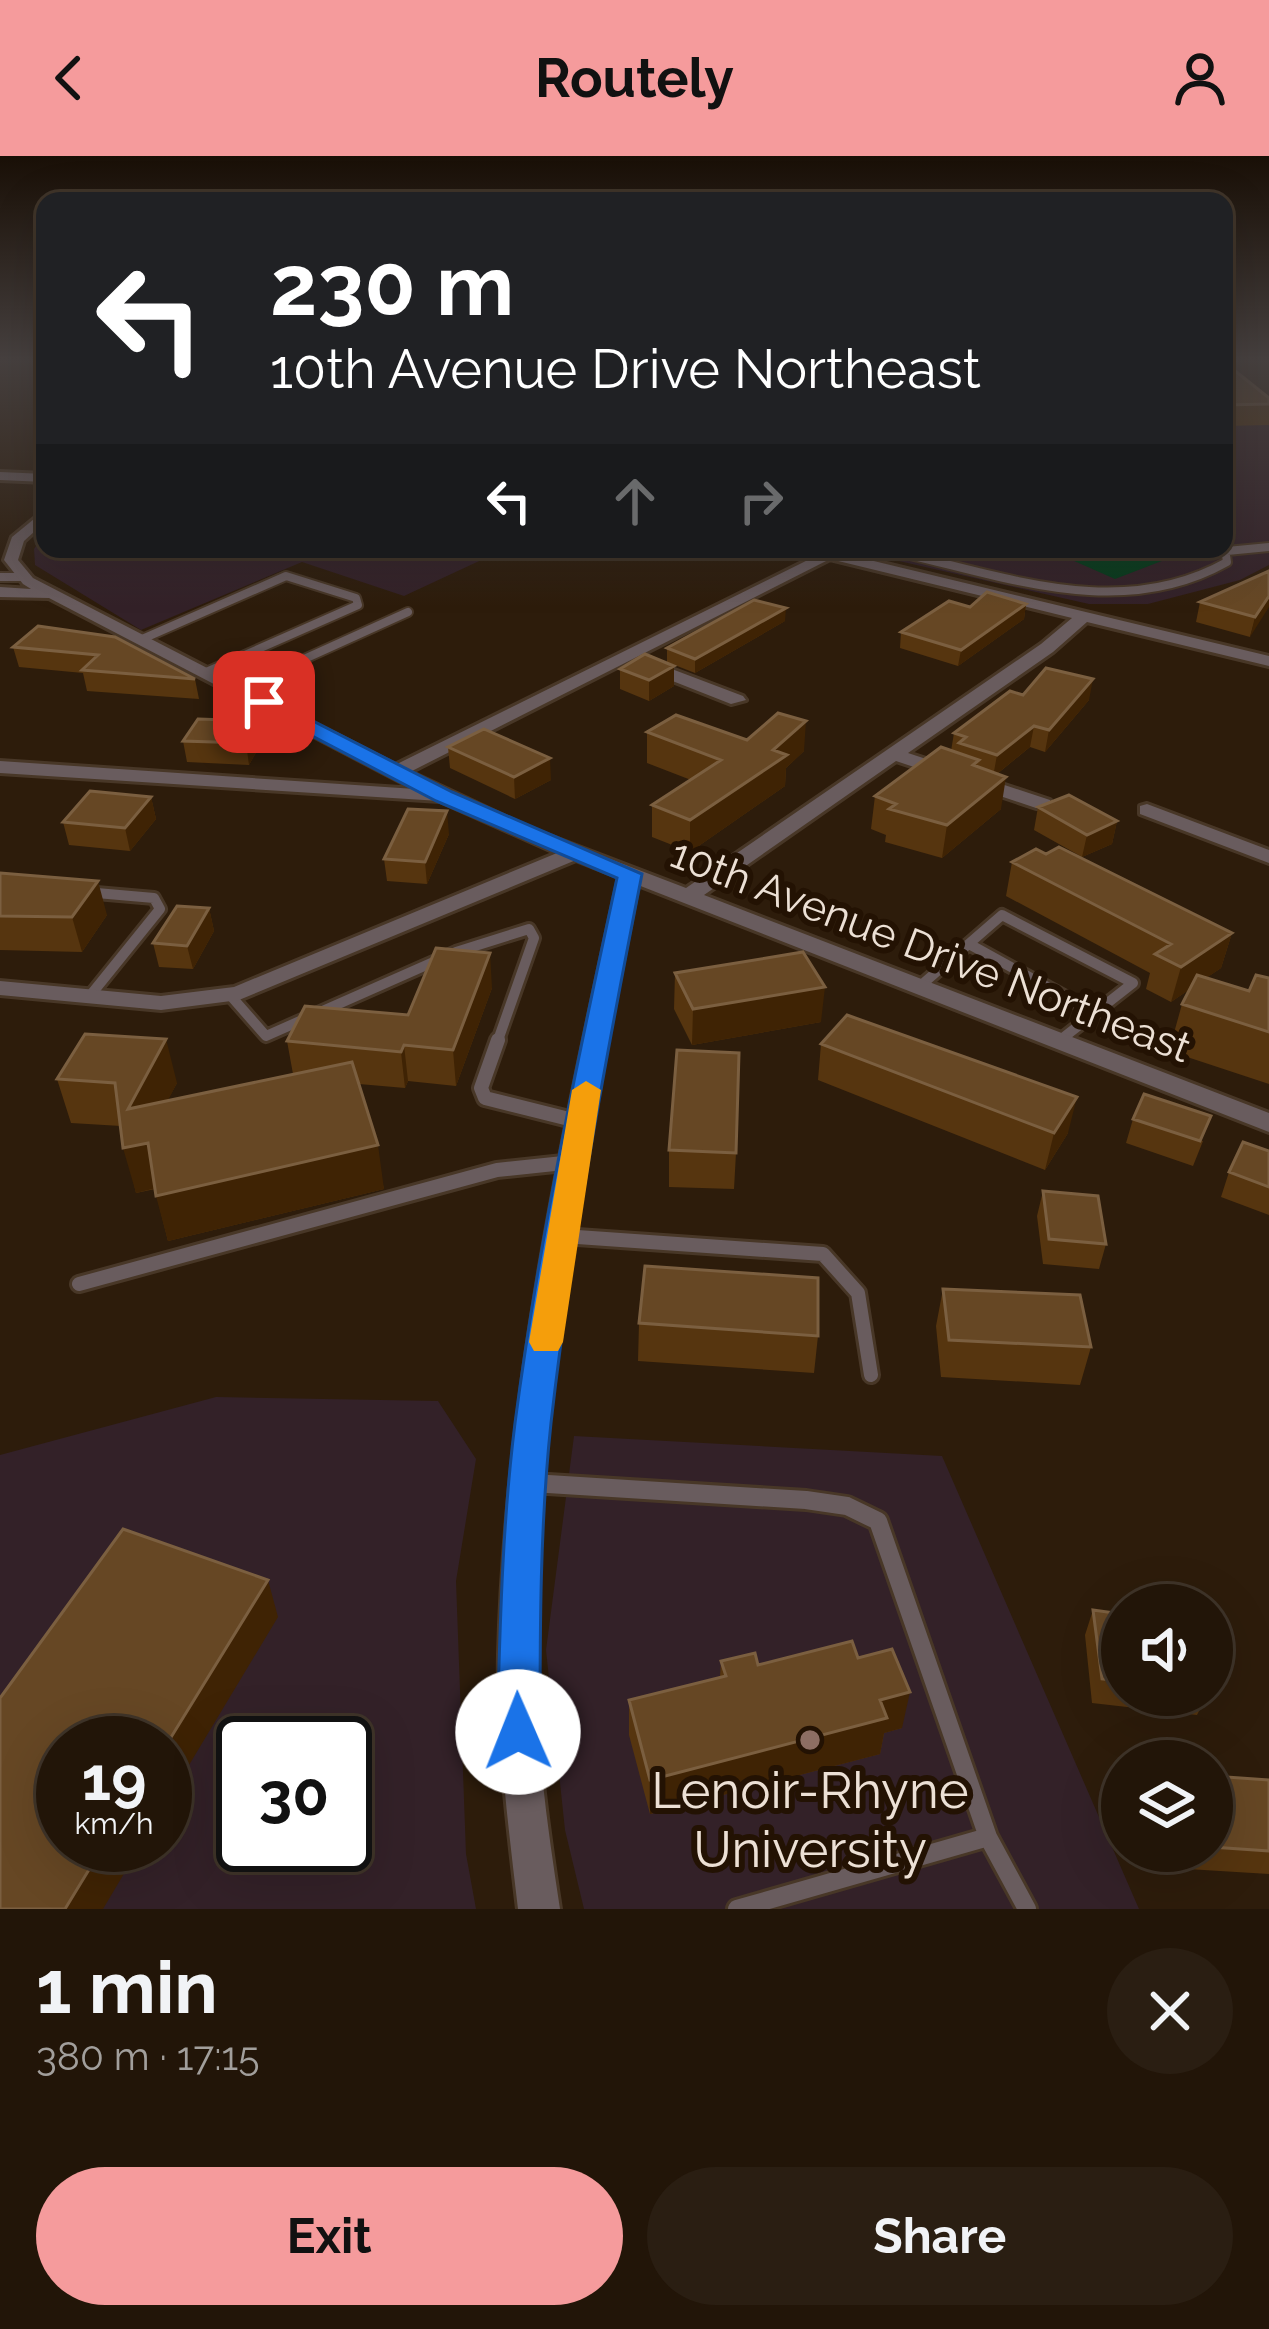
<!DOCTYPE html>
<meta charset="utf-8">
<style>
body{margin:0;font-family:Raleway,sans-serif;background:#2a1e12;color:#f1f3f6;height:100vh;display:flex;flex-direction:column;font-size:45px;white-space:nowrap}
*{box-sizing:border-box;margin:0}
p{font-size:39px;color:#a29f9c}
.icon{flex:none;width:66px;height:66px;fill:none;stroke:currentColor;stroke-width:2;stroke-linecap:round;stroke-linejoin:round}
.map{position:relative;height:1753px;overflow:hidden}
.side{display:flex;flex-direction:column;background:#221508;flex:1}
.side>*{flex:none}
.top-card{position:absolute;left:36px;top:36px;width:1197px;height:366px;border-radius:24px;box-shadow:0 12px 48px #0002,0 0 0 3px #3f3429;background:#202124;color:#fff;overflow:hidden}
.controls{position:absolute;left:1101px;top:1428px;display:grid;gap:24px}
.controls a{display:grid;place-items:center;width:132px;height:132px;border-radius:50%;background:#221508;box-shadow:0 12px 48px #0002,0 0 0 3px #3f3429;font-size:60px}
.speed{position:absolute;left:36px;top:1560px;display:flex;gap:24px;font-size:60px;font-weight:700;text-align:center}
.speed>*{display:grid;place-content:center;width:156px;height:156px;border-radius:50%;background:#221508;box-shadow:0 12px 48px #0002,0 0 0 3px #3f3429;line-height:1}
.speed small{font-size:30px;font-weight:400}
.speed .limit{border:6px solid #111;border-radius:18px;background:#fff;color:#111}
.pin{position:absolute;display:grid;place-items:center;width:102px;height:102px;color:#fff;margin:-51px;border-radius:24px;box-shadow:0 6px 18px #0006}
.me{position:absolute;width:132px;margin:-66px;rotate:359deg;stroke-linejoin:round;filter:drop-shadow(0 0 9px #0008)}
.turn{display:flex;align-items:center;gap:42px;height:252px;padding:0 36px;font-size:54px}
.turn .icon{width:156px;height:156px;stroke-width:2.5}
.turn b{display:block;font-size:84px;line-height:102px}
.lanes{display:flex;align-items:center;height:114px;padding:0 36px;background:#0003;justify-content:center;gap:60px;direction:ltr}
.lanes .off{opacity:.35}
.round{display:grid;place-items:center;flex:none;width:126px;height:126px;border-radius:63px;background:#2a1e12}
.head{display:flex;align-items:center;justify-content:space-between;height:204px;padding:0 36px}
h1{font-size:72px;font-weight:700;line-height:90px}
.button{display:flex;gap:24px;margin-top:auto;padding:24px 36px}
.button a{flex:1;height:138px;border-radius:72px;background:#f59b9c;color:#111;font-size:48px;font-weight:700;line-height:138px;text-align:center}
.button a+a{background:#2a1e12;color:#f1f3f6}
header{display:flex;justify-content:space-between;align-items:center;height:156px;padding:0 36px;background:#f59b9c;color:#111;font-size:54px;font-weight:700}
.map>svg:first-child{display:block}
</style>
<header><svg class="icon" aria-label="back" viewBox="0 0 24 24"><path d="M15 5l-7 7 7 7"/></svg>Routely<svg class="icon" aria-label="person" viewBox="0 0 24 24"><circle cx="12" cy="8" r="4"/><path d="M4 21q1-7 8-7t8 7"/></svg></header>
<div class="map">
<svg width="1269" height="1753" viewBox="0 0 1269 1753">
<rect width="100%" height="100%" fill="#2d1c0b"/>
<path fill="#332128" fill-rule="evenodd" d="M 1224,231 L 1269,249 L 1269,409 L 1240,424 L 1148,448 L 1089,448 L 846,393 L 1224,393 Z
M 45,377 L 45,393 L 505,393 L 404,440 L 302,406 L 141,474 L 35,409 L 34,393 Z
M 216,1241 L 438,1245 L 476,1303 L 456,1425 L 466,1698 L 476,1753 L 0,1753 L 0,1299 ZM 63,1587 L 165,1587 L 165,1689 L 63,1689 ZM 243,1587 L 345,1587 L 345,1689 L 243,1689 Z
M 574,1280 L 942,1300 L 1139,1753 L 584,1753 L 565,1674 L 546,1494 Z"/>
<path fill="#053c1c" d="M 1047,393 L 1178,393 L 1167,403 L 1115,423 Z"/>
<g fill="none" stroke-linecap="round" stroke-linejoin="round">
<g stroke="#483727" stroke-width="12">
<path id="service-far3" d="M 883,393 C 997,417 1117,468 1227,406 L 1224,386
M 1227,395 L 1269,391
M 0,421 L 22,421
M 140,484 L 286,420 L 356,442 L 358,449 L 204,517
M 238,533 L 408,456"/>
</g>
<g stroke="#483727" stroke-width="16">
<path id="service-far2" d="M 85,736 L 154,742 L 160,753 L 89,841
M 969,788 L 1091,855
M 919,831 L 1002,759 L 1133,827 L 1059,885
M 230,839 L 266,880 L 456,796 L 529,773 L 534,782 L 497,887"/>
</g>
<g stroke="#483727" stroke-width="20">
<path id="service-far1" d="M 498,884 L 481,932 L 485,942 L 581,966
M 563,1080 L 823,1098 L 858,1137 L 871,1219
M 79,1128 L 497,1014 L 573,1006"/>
</g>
<g stroke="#483727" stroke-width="24">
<path id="service" d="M 532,1327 L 806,1344 L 847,1350 L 878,1365 L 988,1681 L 1027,1753
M 737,1753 L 988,1681"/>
</g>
<g stroke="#483727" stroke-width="6">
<path id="minor" d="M 0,316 L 45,318 L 45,326 L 0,324 Z
M 45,354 L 45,366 L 24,385 L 18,404 L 33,422 L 395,609 L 828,394 L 1269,500 L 1269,510 L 1087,466 L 1053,496 L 908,597 L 1050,644 L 1050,652 L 1036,652 L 896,605 L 704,739 L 1269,957 L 1269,976 L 638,729 C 588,982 536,1239 536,1498 C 535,1584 547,1668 560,1753 L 518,1753 C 508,1668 497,1584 499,1498 C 506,1235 563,977 619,721 L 576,704 L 239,844 L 161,854 L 0,839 L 0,825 L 161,840 L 234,831 L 557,697 L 440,645 L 0,617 L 0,605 L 415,633 L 49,442 L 0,441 L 0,431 L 31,433 L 23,428 L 4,404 L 12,381 ZM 830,403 L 1072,462 L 1041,488 L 686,732 L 529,672 L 410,616 Z
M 648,504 L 743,540 L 746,544 L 731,548 L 642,513 L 642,505 Z
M 1147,648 L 1269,694 L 1269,707 L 1140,658 L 1140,650 Z"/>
</g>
<use href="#service-far3" stroke="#695c5e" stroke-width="8"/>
<use href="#service-far2" stroke="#695c5e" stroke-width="10"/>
<use href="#service-far1" stroke="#695c5e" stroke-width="14"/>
<use href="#service" stroke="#695c5e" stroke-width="18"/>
<use href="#minor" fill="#695c5e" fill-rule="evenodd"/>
</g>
<path fill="#56350f" d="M 1224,206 L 1269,242 L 1269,269 L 1224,270 Z
M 1269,415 L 1250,481 L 1196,466 L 1200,446 Z
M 1026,448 L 1024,463 L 958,510 L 900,492 L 901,476 L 970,451 Z
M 785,465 L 695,517 L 667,506 L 667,492 Z
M 38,470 L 195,523 L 199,543 L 87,535 L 83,517 L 19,511 L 13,491 Z
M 674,510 L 674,530 L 649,545 L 620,533 L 620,513 Z
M 1023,539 L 1089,544 L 1045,596 L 1030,591 L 997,618 L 1001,653 L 942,702 L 885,686 L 886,679 L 871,673 L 875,640 L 951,595 L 954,577 Z
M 647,576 L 747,584 L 804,595 L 786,612 L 785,630 L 690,696 L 652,681 L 652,649 L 691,624 L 647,607 Z
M 183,585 L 262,586 L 249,609 L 187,606 Z
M 448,591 L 551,624 L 515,643 L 450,612 Z
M 151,641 L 156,663 L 130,695 L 69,689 L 63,666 Z
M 1038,651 L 1117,665 L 1112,688 L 1082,701 L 1034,674 Z
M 449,678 L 427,728 L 387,725 L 384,703 Z
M 1012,706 L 1232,777 L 1221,812 L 1206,822 L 1249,835 L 1269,822 L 1269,928 L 1169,895 L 1182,848 L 1190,833 L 1171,846 L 1146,833 L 1150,817 L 1006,740 Z
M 0,717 L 107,759 L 82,796 L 0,794 Z
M 209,752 L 214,775 L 193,813 L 159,811 L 153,787 Z
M 675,817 L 821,866 L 692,889 L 674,853 Z
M 492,832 L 456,930 L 408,925 L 405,932 L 359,928 L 384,1033 L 168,1085 L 155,1033 L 136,1037 L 121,970 L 71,967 L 57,923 L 177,927 L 167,945 L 293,918 L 287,885 L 408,859 Z
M 821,888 L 1068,977 L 1045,1014 L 818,924 Z
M 1133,963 L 1203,985 L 1193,1010 L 1126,987 Z
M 669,994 L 736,997 L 734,1033 L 669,1031 Z
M 1269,995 L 1269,1059 L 1221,1041 L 1229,1016 Z
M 1043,1035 L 1106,1088 L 1099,1113 L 1043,1108 L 1037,1060 Z
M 943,1133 L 1091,1191 L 1080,1229 L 941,1221 L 936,1170 Z
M 639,1167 L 818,1180 L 814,1217 L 638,1205 Z
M 1093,1454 L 1122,1458 L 1122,1539 L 1207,1539 L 1197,1559 L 1092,1547 L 1085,1479 Z
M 858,1502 L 902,1572 L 884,1577 L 880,1598 L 650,1658 L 629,1579 L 629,1544 L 720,1521 L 721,1505 L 758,1509 Z
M 1212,1620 L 1269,1624 L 1269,1718 L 1171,1712 L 1168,1695 L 1212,1695 Z"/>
<path fill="#3f2304" d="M 1269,440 L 1269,451 L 1250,481 L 1255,461 Z
M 1026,448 L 1024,463 L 958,510 L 961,494 Z
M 786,452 L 785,465 L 695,517 L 695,503 Z
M 674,510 L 674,530 L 649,545 L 649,524 Z
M 1093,523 L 1089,544 L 1045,596 L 1049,574 Z
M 259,565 L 262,586 L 249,609 L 246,587 Z
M 806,565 L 804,595 L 786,612 L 785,630 L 690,696 L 690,664 Z
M 1034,570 L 1030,591 L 993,621 L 997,599 Z
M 550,602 L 551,624 L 515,643 L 514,621 Z
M 1006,621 L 1001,653 L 942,702 L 947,669 Z
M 151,641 L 156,663 L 130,695 L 125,672 Z
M 447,655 L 449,678 L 427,728 L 425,706 Z
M 1117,665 L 1112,688 L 1082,701 L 1087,679 Z
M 98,725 L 107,759 L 82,796 L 72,761 Z
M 209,752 L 214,775 L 193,813 L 187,790 Z
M 1232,777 L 1221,812 L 1171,846 L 1181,811 Z
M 490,797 L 492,832 L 456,930 L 453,894 Z
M 825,831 L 821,866 L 692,889 L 693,853 Z
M 166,883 L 177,927 L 145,988 L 148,987 L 160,1031 L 136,1037 L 123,992 L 128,953 Z
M 404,889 L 408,925 L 405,932 L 401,896 Z
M 1077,941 L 1068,977 L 1045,1014 L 1054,977 Z
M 378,989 L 384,1033 L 168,1085 L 156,1040 Z
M 268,1424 L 278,1461 L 165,1649 L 165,1591 Z
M 910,1536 L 902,1572 L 884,1577 L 880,1598 L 650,1658 L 650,1624 L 880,1544 Z
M 104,1689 L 141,1689 L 103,1753 L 65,1753 Z"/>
<path fill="#664724" stroke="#7b5f40" stroke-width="3" d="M 1224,206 L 1269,242 L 1269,248 L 1224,249 Z
M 1269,415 L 1269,440 L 1255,461 L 1200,446 Z
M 987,436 L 1026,448 L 961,494 L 901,476 L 949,445 L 970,451 Z
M 754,444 L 786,452 L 695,503 L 667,492 Z
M 38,470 L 115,481 L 195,523 L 82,514 L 98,499 L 13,491 Z
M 645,498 L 674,510 L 649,524 L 620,513 Z
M 1046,512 L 1093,523 L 1049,574 L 1034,570 L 997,599 L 959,587 L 966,581 L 954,577 L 1010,535 L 1023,539 Z
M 778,557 L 806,565 L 773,594 L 787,599 L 690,664 L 652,649 L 721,604 L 647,576 L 676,559 L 747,584 Z
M 198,563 L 259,565 L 246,587 L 183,585 Z
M 484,573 L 550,602 L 514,621 L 448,591 Z
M 941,591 L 979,604 L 973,609 L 1006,621 L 947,669 L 889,653 L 896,648 L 875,640 Z
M 90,635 L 151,641 L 125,672 L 63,666 Z
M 1069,639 L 1117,665 L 1087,679 L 1038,651 Z
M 408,653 L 447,655 L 425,706 L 384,703 Z
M 1059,691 L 1232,777 L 1181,811 L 1155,798 L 1171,788 L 1012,706 L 1036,693 L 1046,698 Z
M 0,717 L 98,725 L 72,761 L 0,760 Z
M 177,750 L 209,752 L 187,790 L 153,787 Z
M 436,792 L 490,797 L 453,894 L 404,889 L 401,896 L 287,885 L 305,850 L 408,859 Z
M 803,796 L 825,831 L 693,853 L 675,817 Z
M 1197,819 L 1249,835 L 1256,819 L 1269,822 L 1269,876 L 1182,848 Z
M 847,859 L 1077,941 L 1054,977 L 821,888 Z
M 85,878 L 166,883 L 128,953 L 352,906 L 378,989 L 156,1040 L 148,987 L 123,992 L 115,927 L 57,923 Z
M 677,894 L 739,897 L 736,997 L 669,994 Z
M 1144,938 L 1211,960 L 1200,985 L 1133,963 Z
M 1243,986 L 1269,995 L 1269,1031 L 1229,1016 Z
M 1043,1035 L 1098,1040 L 1106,1088 L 1049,1083 Z
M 645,1110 L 818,1122 L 818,1180 L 639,1167 Z
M 943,1133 L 1080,1139 L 1091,1191 L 949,1184 Z
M 123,1373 L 268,1424 L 165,1591 L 165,1587 L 63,1587 L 63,1689 L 104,1689 L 65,1753 L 0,1753 L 0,1542 Z
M 1093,1454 L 1122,1458 L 1122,1525 L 1102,1523 Z
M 852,1485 L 858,1502 L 892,1493 L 910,1536 L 880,1544 L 887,1562 L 650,1624 L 629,1544 L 726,1520 L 721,1505 L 755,1497 L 758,1509 Z
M 1212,1620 L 1269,1624 L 1269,1695 L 1212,1691 Z"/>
<linearGradient id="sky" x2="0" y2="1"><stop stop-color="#190f06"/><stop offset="0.45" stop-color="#46403f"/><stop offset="1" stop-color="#46403f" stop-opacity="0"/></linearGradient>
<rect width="1269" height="451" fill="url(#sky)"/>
<path fill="#1a73e8" stroke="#114b97" stroke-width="3" d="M 264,540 L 452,636 L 642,718 C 606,900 572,1083 551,1267 C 540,1369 540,1473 540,1576 L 534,1591 L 518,1597 L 503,1591 L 497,1576 C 500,1473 502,1370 515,1267 C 539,1084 578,902 617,722 L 436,645 L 257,551 L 254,546 Z"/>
<path fill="#f59e0b" d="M 586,925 L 601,934 L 563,1186 L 558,1195 L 534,1195 L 529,1186 L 572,934 Z"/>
<circle fill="#8d6e63" stroke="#231203" stroke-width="4.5" cx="810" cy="1584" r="12"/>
<g text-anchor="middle" stroke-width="12" stroke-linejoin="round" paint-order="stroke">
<g font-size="42" fill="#ece0d5" stroke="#231203">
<text transform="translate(931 794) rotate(21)" y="15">10th Avenue Drive Northeast</text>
</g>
<g font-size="51" fill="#ece0d5" stroke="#231203">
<text x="810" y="1652">Lenoir-Rhyne<tspan x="810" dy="59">University</tspan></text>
</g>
</g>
</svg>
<div class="controls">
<a><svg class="icon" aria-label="sound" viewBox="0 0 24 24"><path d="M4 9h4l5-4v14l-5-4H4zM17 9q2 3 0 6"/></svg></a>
<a><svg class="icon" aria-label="layers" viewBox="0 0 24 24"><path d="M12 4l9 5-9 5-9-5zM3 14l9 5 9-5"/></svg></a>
</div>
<div class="speed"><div>19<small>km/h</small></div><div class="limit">30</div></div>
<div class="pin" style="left:264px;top:546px;background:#d93025"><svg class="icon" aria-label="arrive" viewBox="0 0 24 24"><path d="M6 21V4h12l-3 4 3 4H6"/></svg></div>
<svg class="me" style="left:518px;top:1576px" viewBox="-20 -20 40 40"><circle r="19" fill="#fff"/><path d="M0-13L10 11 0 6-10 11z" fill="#1a73e8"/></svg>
<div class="top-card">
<div class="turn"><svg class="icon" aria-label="left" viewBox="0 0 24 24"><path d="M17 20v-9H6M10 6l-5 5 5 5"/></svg><div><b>230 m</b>10th Avenue Drive Northeast</div></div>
<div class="lanes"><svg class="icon" aria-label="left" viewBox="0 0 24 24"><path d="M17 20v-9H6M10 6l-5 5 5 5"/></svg><svg class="icon off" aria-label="ahead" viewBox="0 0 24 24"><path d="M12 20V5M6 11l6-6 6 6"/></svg><svg class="icon off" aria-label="right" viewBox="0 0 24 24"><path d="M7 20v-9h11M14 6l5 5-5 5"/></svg></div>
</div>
</div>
<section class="side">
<div class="head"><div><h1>1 min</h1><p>380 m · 17:15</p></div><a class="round"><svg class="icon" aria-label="close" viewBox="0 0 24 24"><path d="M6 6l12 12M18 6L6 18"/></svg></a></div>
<div class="button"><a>Exit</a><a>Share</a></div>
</section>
